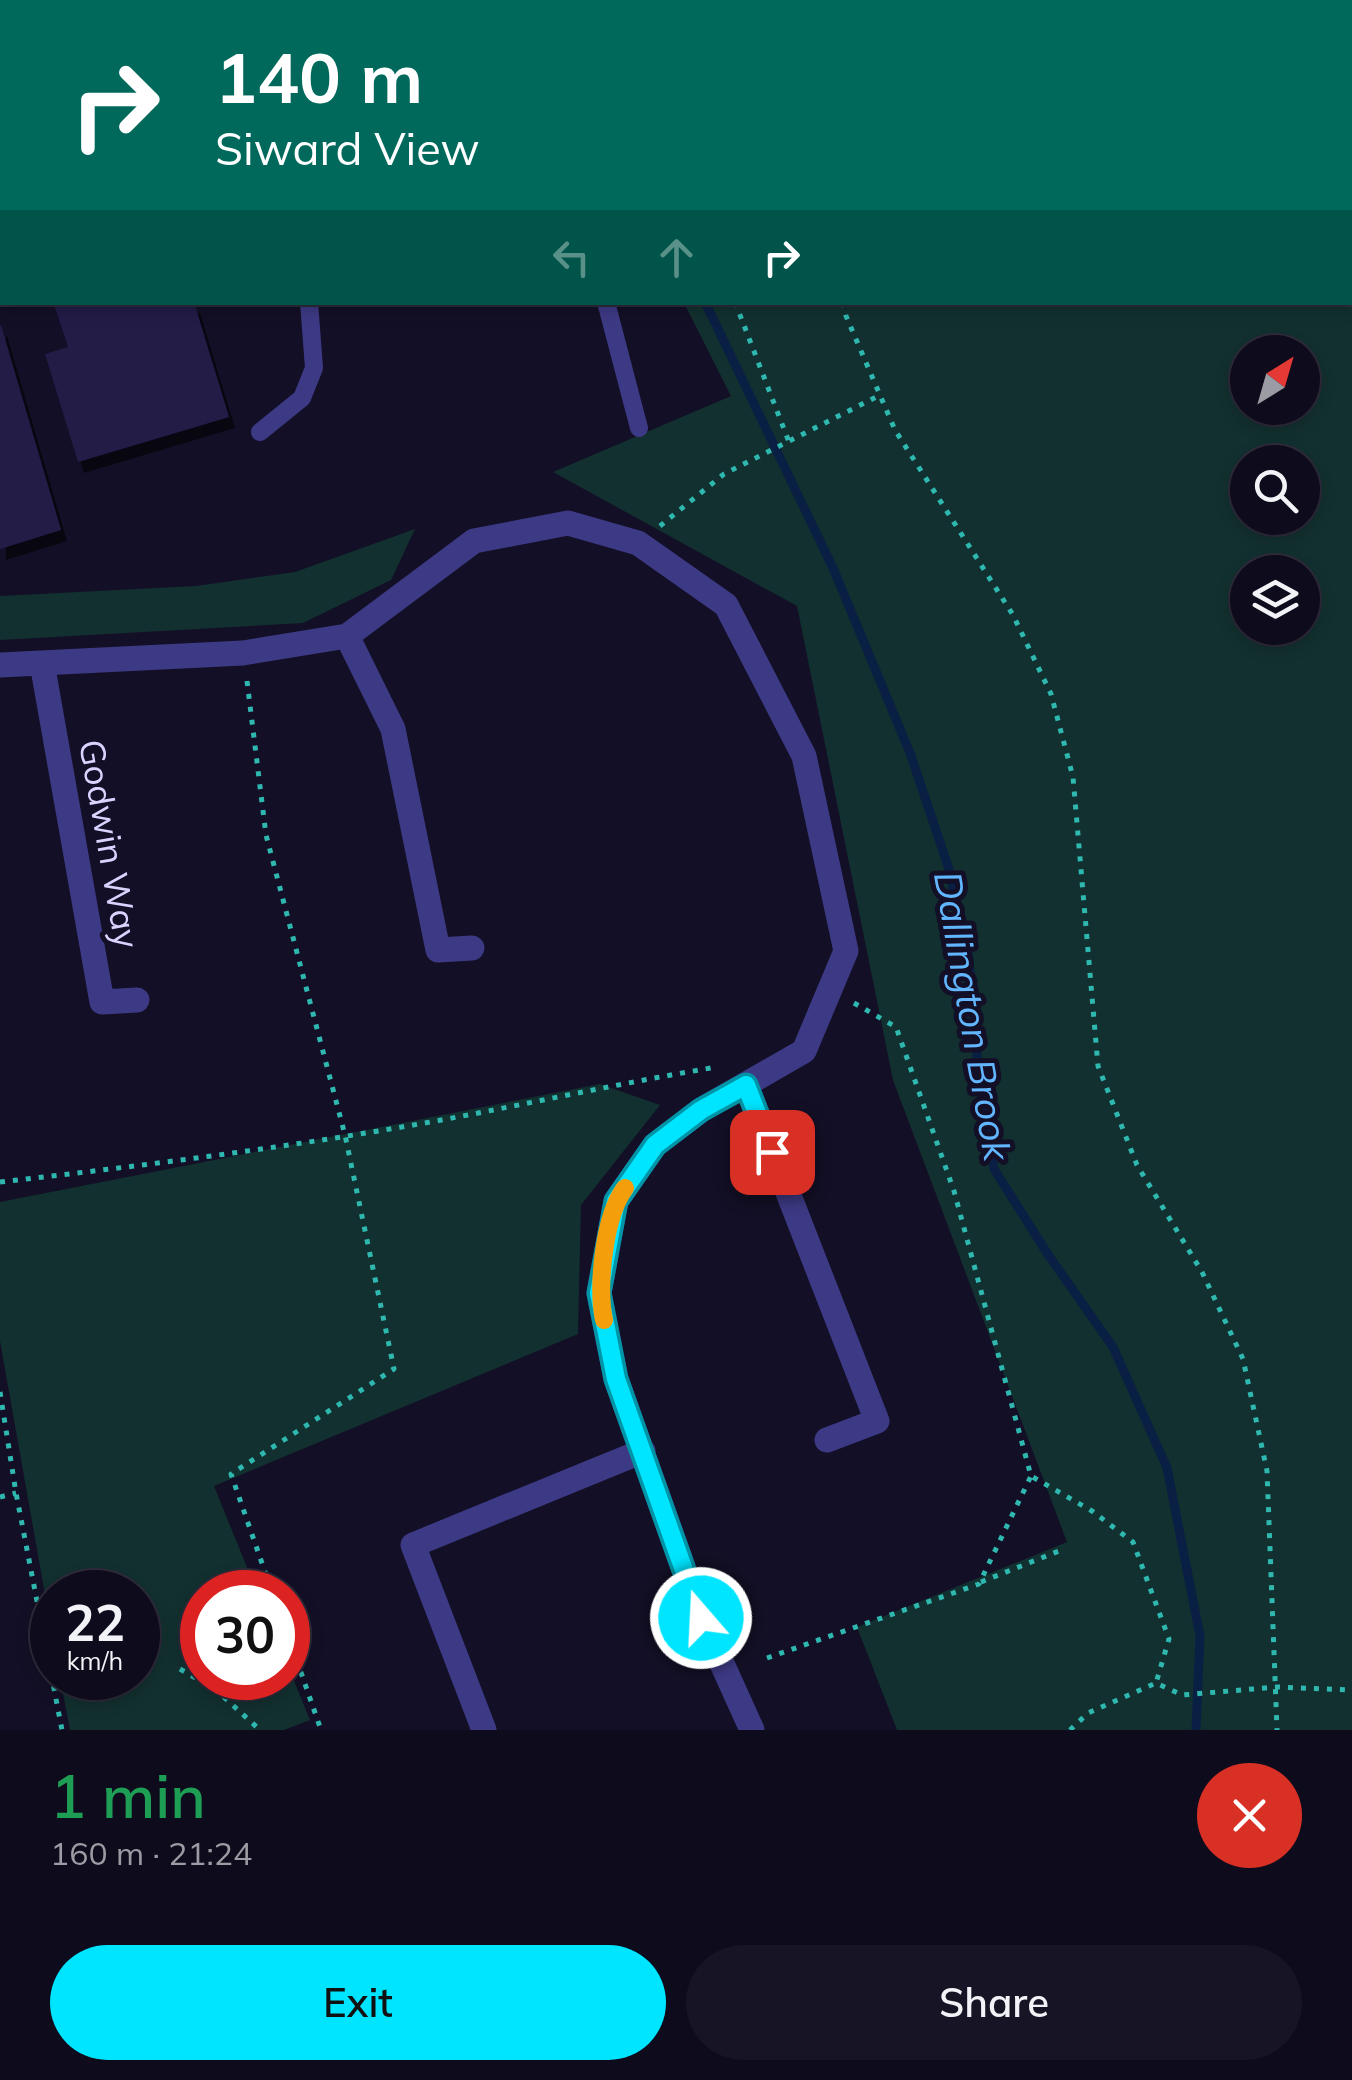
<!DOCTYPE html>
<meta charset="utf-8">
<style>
body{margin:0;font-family:Mulish,sans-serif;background:#171425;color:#f1f3f6;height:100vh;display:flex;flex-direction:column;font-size:38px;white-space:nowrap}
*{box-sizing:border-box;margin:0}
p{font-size:32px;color:#9b9ba3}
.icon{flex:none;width:55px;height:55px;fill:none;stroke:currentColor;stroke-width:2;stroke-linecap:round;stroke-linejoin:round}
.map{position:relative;height:1730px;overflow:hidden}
.details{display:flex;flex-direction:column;background:#0e0b1c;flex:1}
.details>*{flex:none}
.hud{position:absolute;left:0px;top:0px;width:1352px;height:305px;box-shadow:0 5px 15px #0003,0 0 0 2px #2e2b3b;background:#00695c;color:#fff;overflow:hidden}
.needle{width:65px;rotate:37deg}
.fabs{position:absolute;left:1230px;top:335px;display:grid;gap:20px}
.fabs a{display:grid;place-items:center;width:90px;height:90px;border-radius:50%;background:#0e0b1c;box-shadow:0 5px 15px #0003,0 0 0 2px #2e2b3b;font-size:50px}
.speed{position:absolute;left:30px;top:1570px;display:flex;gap:20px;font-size:50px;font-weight:700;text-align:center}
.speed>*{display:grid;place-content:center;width:130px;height:130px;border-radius:50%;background:#0e0b1c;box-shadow:0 5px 15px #0003,0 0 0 2px #2e2b3b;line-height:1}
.speed small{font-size:25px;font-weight:400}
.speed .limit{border:15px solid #d22;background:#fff;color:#111}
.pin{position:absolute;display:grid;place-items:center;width:85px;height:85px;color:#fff;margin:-42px;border-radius:20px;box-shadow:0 5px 15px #0006}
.me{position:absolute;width:110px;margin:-55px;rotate:341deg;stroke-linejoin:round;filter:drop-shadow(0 0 8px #0008)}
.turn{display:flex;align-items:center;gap:35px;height:210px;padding:0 50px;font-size:45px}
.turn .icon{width:130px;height:130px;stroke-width:2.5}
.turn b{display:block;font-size:70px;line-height:85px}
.lanes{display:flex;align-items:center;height:95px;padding:0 50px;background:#0003;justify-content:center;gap:50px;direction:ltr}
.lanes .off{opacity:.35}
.round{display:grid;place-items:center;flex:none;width:105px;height:105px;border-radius:52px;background:#171425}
.headline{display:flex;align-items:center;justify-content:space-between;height:170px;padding:0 50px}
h1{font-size:60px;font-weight:600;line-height:75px;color:#1e9e55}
.primary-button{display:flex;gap:20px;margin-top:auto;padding:20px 50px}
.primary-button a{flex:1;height:115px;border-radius:60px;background:#00e5ff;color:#111;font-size:40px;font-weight:600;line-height:115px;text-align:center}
.primary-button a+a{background:#171425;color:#f1f3f6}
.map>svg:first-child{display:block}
</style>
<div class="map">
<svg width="1352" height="1730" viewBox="0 0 1352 1730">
<defs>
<filter id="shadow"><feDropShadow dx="6" dy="11" stdDeviation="0" flood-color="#0009"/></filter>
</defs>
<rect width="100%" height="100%" fill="#130f26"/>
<path fill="#12302f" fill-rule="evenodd" d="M 600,0 L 1352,0 L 1352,1730 L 897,1730 L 857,1627 L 1067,1542 L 893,1080 L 797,606 L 553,472 L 731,396 L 684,303 L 1350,302 L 1350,2 ZM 1248,352 L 1302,352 L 1302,408 L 1248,408 ZM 1248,462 L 1302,462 L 1302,518 L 1248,518 ZM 1248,572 L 1302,572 L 1302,628 L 1248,628 Z
M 415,529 L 391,580 L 303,623 L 0,640 L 0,596 L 196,586 L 295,572 Z
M 600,1084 L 660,1105 L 581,1205 L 578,1334 L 214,1486 L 257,1592 L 202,1592 L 202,1678 L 288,1678 L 288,1666 L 310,1720 L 284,1730 L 70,1730 L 60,1678 L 138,1678 L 138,1592 L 52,1592 L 52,1634 L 0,1341 L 0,1202 Z"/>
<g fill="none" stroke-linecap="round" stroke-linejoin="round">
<path stroke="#0a1f44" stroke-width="9" d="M 620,2 L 620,0
M 705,302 L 833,568 L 910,753 L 948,866 L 969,958 L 978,1066 L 994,1169 L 1049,1256 L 1113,1347 L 1167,1468 L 1200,1636 L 1196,1730"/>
</g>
<path fill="#241b47" filter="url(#shadow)" d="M 53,302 L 194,302 L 229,417 L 78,462 L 45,354 L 68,347 Z
M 1,325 L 61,530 L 0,549 L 0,326 Z"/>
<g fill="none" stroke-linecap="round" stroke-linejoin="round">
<path stroke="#2fb8b0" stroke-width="5" stroke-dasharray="5 8" stroke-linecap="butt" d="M 676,0 L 676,2
M 811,2 L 811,0
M 735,302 L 789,442
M 843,302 L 846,316 L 895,430 L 1013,615 L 1051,694 L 1073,777 L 1098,1066 L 1137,1165 L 1202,1272 L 1243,1359 L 1267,1471 L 1277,1730
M 660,526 L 724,474 L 880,395
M 247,681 L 266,835 L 345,1135 L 394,1369 L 231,1474 L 272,1592
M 854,1003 L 896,1027 L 954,1191 L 1031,1476 L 1092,1511 L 1133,1542 L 1169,1639 L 1156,1683
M 0,1182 C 149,1165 299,1146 447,1119 C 537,1102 626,1082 717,1067
M 0,1392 L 16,1493 L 62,1730
M 0,1497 L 16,1493
M 981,1582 L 1064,1549
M 288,1635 L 321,1730
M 767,1658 L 979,1584 L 1031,1476
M 180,1669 L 216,1690 L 260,1730
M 1070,1730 L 1088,1713 L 1156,1683 L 1182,1695 L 1277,1687 L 1352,1690"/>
<path stroke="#3d3a85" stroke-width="18" d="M 253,0 L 254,2
M 527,0 L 528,2
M 606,302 L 639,428
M 260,432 L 302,398 L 314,368 L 309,302"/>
<path stroke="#3d3a85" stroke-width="25" d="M 347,636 L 393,729 L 438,950 L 472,948
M 42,663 L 102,1002 L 137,1000
M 0,665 L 243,653 L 347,636 L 474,541 L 568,523 L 638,543 L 726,605 L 804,756 L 846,951 L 804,1051 L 701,1110 L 655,1145 L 616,1201 L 599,1293 L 616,1379 L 701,1617 L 752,1730
M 746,1085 L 877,1421 L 827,1440
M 484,1730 L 413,1545 L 643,1451"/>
</g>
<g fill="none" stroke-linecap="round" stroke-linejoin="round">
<g stroke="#0095a6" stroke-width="25">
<path id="route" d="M 701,1618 L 616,1379 L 599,1293 L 616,1201 L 655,1145 L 701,1110 L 746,1085 L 772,1152"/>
</g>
<use href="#route" stroke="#00e5ff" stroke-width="18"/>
<path stroke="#f59e0b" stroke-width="18" d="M 604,1320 C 597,1286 604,1216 625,1188"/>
</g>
<g text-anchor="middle" stroke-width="10" stroke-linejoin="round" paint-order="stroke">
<g font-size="35" fill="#d9d4ff" stroke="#130f26">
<text transform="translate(109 844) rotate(80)" y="12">Godwin Way</text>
</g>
<g font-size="38" font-style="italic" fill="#62b6ff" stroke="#130f26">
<text transform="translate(972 1016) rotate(80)" y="13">Dallington Brook</text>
</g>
</g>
</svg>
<div class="fabs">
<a><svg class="needle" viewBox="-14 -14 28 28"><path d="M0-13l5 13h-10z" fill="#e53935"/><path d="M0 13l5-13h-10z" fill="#9b9ba3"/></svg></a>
<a><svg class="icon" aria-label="search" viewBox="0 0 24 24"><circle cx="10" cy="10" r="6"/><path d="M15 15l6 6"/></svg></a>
<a><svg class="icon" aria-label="layers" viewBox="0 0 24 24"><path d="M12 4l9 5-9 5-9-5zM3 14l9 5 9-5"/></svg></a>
</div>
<div class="speed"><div>22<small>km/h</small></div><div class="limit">30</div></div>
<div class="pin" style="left:772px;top:1152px;background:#d93025"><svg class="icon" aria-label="arrive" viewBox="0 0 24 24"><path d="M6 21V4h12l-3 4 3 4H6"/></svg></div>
<svg class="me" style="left:701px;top:1618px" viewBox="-20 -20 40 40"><circle r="17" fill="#00e5ff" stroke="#fff" stroke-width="3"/><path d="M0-11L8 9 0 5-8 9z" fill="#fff"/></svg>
<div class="hud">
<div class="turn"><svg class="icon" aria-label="right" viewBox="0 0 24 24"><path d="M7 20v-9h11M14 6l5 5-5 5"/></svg><div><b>140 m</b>Siward View</div></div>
<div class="lanes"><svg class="icon off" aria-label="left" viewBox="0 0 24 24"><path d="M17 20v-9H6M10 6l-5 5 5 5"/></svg><svg class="icon off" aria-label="ahead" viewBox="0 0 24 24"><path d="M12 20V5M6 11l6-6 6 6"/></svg><svg class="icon" aria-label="right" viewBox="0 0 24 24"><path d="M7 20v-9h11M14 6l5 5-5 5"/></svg></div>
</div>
</div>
<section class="details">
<div class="headline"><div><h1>1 min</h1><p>160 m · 21:24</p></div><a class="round" style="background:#d93025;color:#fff"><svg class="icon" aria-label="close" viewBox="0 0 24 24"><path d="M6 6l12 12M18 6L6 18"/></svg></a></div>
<div class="primary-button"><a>Exit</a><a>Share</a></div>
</section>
